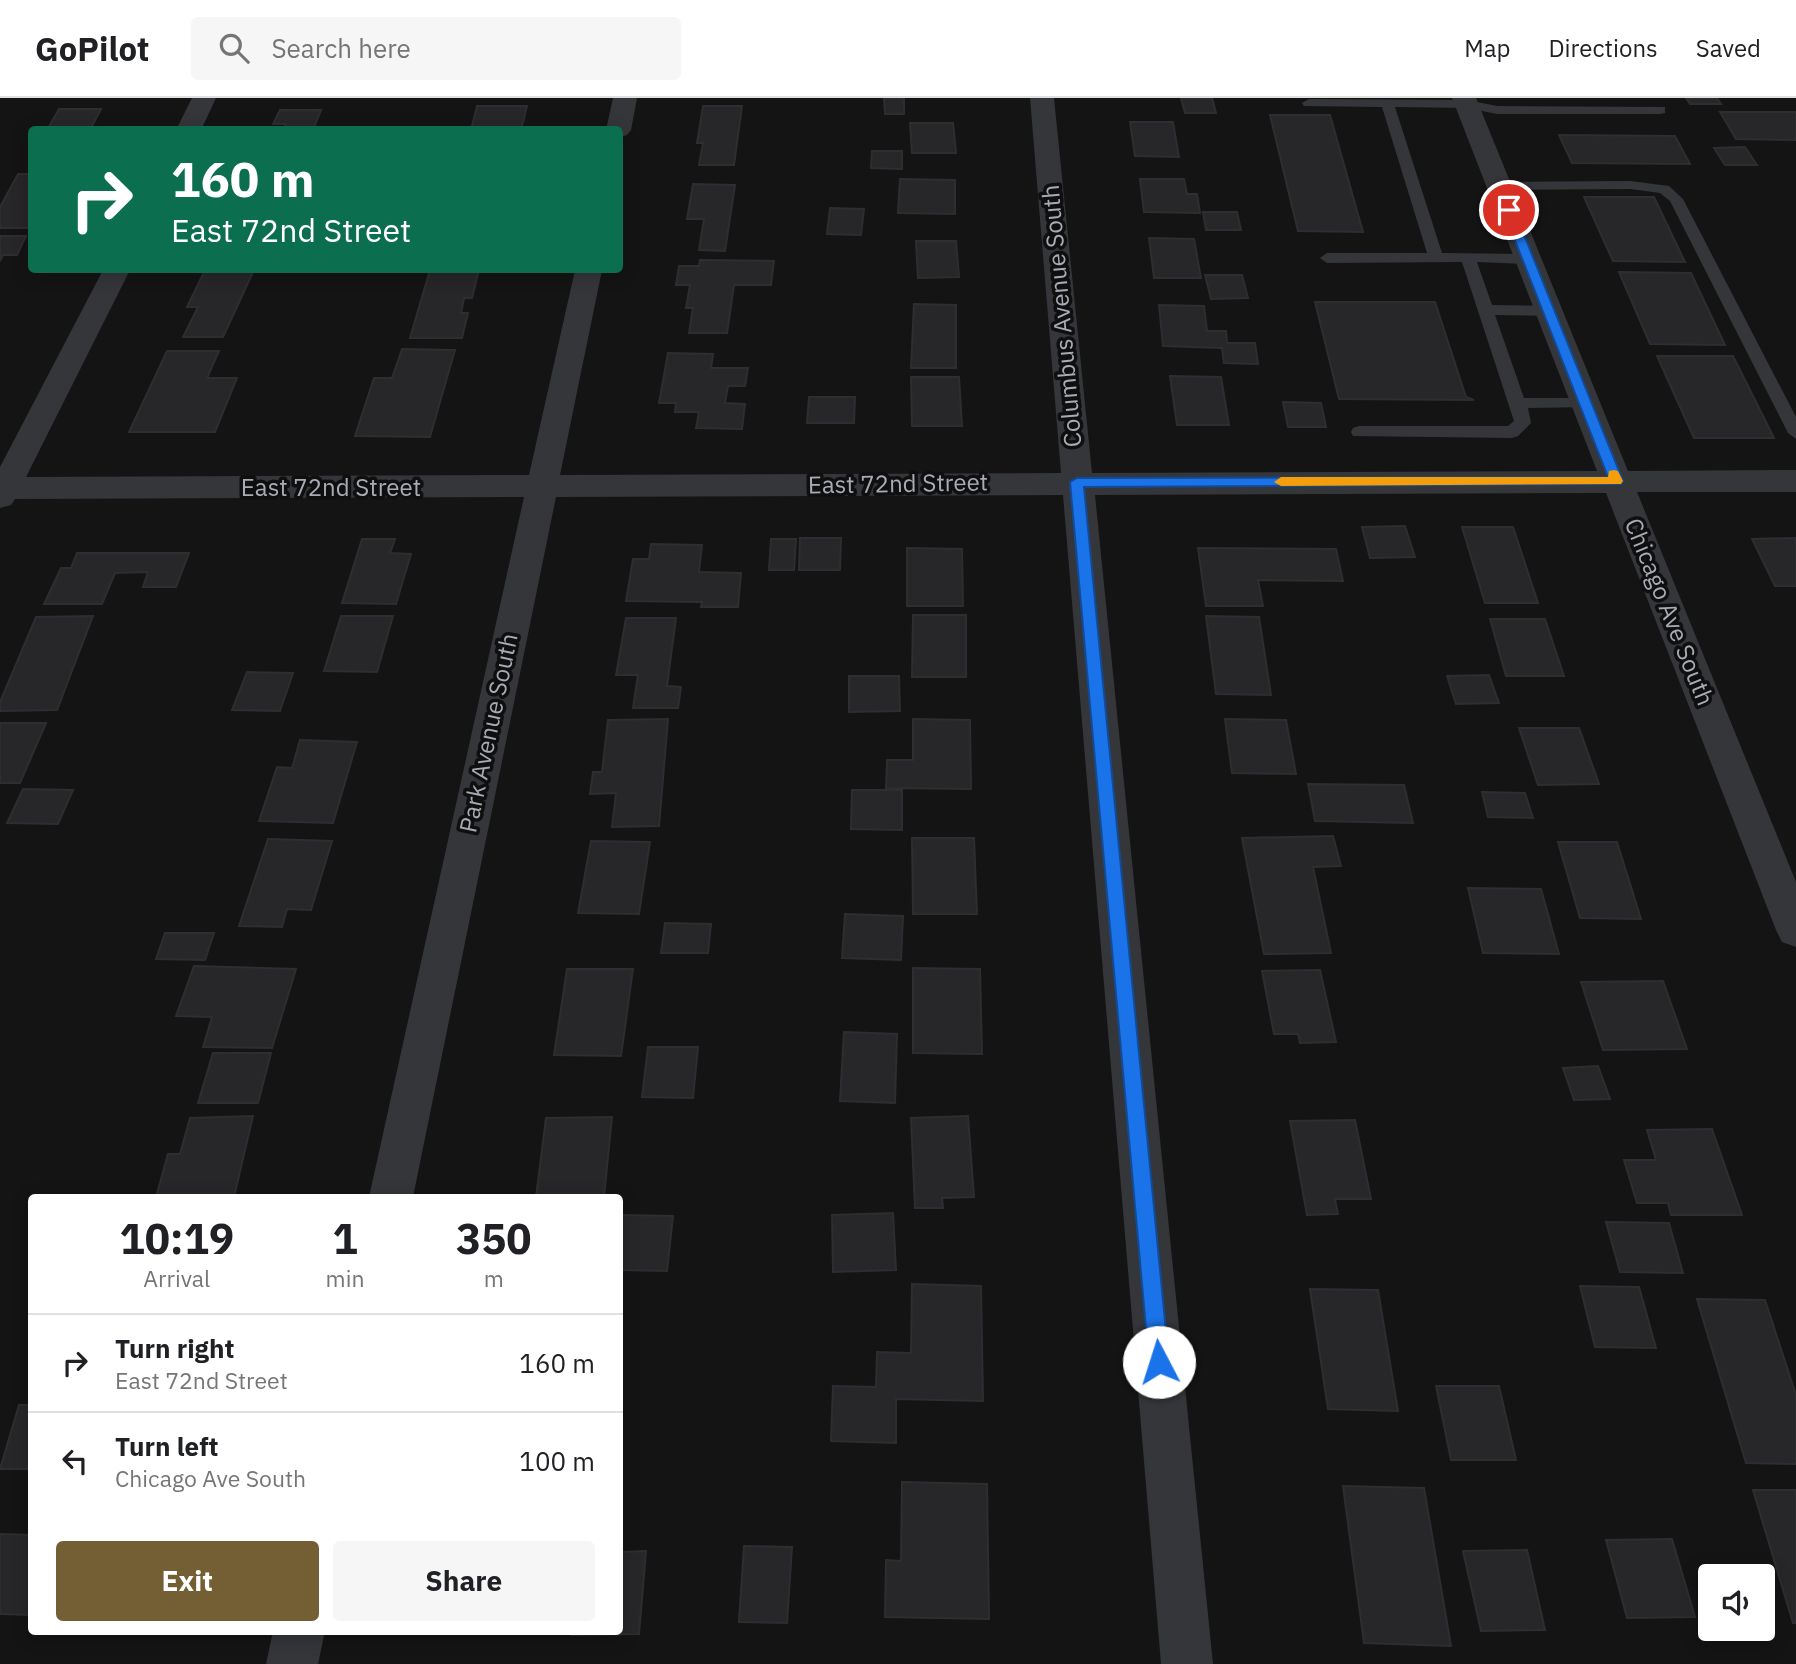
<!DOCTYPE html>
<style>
body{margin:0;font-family:"IBM Plex Sans",sans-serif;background:#f6f6f6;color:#202124;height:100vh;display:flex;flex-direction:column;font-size:26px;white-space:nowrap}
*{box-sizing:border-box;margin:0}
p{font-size:23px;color:#757577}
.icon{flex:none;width:38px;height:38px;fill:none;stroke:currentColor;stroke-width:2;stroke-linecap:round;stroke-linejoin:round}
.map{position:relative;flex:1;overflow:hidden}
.side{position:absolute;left:28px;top:1096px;width:595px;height:441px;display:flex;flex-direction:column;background:#fff;border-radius:7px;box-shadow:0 4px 18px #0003}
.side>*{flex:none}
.guide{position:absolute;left:28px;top:28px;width:595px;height:147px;border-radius:7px;box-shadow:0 4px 18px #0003;background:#0b6e4f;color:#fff;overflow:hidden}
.controls{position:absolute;left:1698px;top:1466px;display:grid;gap:14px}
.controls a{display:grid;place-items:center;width:77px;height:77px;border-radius:7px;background:#fff;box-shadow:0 4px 18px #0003;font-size:35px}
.pin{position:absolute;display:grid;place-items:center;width:60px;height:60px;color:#fff;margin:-30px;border:4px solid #fff;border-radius:50%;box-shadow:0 2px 7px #0007}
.me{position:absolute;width:77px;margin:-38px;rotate:355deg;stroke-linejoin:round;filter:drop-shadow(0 0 5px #0008)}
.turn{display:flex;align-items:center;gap:24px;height:147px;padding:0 28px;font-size:32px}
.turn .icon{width:91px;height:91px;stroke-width:2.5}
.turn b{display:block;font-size:49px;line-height:60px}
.eta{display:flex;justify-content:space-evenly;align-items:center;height:119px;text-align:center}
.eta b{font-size:42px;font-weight:800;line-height:49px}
.cta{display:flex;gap:14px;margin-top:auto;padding:14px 28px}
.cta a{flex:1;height:80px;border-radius:7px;background:#745e34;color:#fff;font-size:28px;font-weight:800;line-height:80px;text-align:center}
.cta a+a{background:#f6f6f6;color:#202124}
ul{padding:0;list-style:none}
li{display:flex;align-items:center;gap:21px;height:98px;padding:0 28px;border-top:2px solid #e0e0e0}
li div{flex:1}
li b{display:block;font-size:26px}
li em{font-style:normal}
header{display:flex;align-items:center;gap:42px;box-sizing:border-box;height:98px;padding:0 35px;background:#fff;border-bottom:2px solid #e0e0e0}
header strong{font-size:33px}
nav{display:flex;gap:38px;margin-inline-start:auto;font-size:24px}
.search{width:490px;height:63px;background:#f6f6f6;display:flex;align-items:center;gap:18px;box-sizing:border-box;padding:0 24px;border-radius:7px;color:#757577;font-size:26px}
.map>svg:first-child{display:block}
</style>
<header>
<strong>GoPilot</strong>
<div class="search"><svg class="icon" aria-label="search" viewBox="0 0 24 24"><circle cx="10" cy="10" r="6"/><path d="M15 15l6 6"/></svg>Search here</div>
<nav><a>Map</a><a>Directions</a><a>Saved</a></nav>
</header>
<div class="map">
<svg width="1796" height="1566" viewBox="0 0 1796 1566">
<rect width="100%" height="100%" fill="#141415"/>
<path fill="#272729" stroke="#2e2e31" stroke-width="2" d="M 884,0 L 904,0 L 904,16 L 885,16 Z
M 1181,0 L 1212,0 L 1216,15 L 1185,15 Z
M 1686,0 L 1717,0 L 1721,6 L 1690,6 Z
M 477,8 L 527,8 L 521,32 L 471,32 Z
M 703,8 L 742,8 L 734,67 L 699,67 L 703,45 L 697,45 Z
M 59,11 L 101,11 L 90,32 L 47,32 Z
M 280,12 L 321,12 L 313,32 L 283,32 L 286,26 L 273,26 Z
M 1720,14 L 1796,14 L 1796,42 L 1736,41 Z
M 1270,17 L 1330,17 L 1363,134 L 1298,133 Z
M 1130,24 L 1173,24 L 1179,59 L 1135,58 Z
M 910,25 L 953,25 L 956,55 L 912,55 Z
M 1559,37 L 1675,38 L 1690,66 L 1572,65 Z
M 1745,49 L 1757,67 L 1725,67 L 1714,50 Z
M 872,53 L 902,53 L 902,71 L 871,70 Z
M 18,76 L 32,76 L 32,130 L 0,130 L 0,109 Z
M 900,81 L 955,82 L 955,116 L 898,115 Z
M 1140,81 L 1184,81 L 1187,96 L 1197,96 L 1200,115 L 1144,114 Z
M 693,86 L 735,87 L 725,153 L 699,152 L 704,121 L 687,121 Z
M 1584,99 L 1654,99 L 1685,164 L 1613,163 Z
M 830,110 L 864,111 L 861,137 L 827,136 Z
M 1203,114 L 1237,114 L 1241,132 L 1206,132 Z
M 0,138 L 26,138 L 17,157 L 3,157 L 0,163 Z
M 1149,140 L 1194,141 L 1201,180 L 1154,180 Z
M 916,143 L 956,143 L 959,179 L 918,180 Z
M 700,162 L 774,163 L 771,187 L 734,187 L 727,235 L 689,235 L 693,210 L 686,210 L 690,187 L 676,187 L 679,168 L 699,168 Z
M 205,172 L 254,172 L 223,239 L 183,239 L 198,209 L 187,209 Z
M 430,172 L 479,172 L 472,200 L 464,200 L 461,215 L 468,215 L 462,240 L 410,240 Z
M 1619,174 L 1691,175 L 1725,247 L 1650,246 Z
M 1205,177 L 1242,177 L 1248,200 L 1211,201 Z
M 1315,204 L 1435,204 L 1466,299 L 1474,302 L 1339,301 Z
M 914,206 L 956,207 L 956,270 L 911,270 Z
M 1159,207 L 1204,208 L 1207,233 L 1226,233 L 1227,245 L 1255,245 L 1258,266 L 1224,265 L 1222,250 L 1163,248 Z
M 402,251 L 455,252 L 430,339 L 355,338 L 374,280 L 392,280 Z
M 167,253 L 219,253 L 207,280 L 237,280 L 215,334 L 129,334 Z
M 668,255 L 713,256 L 711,270 L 748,270 L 745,288 L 728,288 L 725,305 L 745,306 L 742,331 L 696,330 L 699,314 L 675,314 L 676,305 L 659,305 Z
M 1657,258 L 1733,258 L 1774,340 L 1694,340 Z
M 1170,278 L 1221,279 L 1229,327 L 1177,327 Z
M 911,279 L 959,279 L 962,328 L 912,328 Z
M 809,299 L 855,299 L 854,325 L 807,325 Z
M 1283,304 L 1321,305 L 1326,329 L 1288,329 Z
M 1405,428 L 1415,459 L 1370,460 L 1362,429 Z
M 1462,429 L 1513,429 L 1538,505 L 1485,505 Z
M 800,440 L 841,440 L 840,472 L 799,472 Z
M 1796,440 L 1796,488 L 1775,488 L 1752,441 Z
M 362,441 L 395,441 L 390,455 L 411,456 L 396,506 L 342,505 Z
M 771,441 L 796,441 L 794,472 L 769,472 Z
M 651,446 L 702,447 L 699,474 L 741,475 L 738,509 L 701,509 L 702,504 L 626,503 L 633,461 L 649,461 Z
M 907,450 L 962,451 L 963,508 L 907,508 Z
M 1198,450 L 1336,451 L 1343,483 L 1258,482 L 1263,508 L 1206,508 Z
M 77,455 L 189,455 L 176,489 L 143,489 L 148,474 L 115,475 L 102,506 L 44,506 L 61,470 L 71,470 Z
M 913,517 L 966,517 L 966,579 L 912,579 Z
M 93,518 L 57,612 L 0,613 L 0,604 L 36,519 Z
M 341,518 L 393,518 L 377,574 L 324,573 Z
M 1206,518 L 1259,519 L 1271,597 L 1216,596 Z
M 626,520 L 676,520 L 667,588 L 681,589 L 678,610 L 633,610 L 638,577 L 616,577 Z
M 1490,521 L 1545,521 L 1564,578 L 1506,578 Z
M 247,574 L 293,575 L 280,613 L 232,612 Z
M 1489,577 L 1499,605 L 1456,606 L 1447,578 Z
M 849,578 L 899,578 L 900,613 L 849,614 Z
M 668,621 L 659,728 L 612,729 L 616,695 L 590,696 L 593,674 L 602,674 L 608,622 Z
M 913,621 L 970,622 L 971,691 L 886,690 L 887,662 L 913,662 Z
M 1225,621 L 1286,622 L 1296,676 L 1232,675 Z
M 0,625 L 46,625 L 20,685 L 0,685 Z
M 1519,630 L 1579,630 L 1599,686 L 1538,687 Z
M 300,642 L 357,644 L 333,725 L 259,723 L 277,669 L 292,670 Z
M 1308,686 L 1404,687 L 1413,725 L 1315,723 Z
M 23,691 L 73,692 L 58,726 L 7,725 Z
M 852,692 L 902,692 L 902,732 L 851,731 Z
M 1482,694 L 1525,695 L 1533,720 L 1488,719 Z
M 1333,738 L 1341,768 L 1313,769 L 1331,855 L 1264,856 L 1242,740 Z
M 912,740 L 974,740 L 977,816 L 913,816 Z
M 268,741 L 332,743 L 311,812 L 287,811 L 282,829 L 239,828 Z
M 591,743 L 650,744 L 639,816 L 578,815 Z
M 1558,744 L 1617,744 L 1641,821 L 1580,820 Z
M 1468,790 L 1541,791 L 1559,856 L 1483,855 Z
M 845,816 L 903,818 L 901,862 L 842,860 Z
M 665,825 L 711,826 L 708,855 L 661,855 Z
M 165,835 L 214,835 L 205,862 L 156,861 Z
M 194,868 L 296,871 L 272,950 L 203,949 L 212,919 L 176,918 Z
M 913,870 L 980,871 L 982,956 L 913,955 Z
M 567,871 L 633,871 L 621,958 L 554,957 Z
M 1320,872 L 1336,944 L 1300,945 L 1298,936 L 1274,936 L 1262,873 Z
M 1663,883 L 1687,951 L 1603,952 L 1581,884 Z
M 844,934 L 897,936 L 895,1005 L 840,1003 Z
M 648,949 L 698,949 L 693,1000 L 642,999 Z
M 213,955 L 271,955 L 258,1005 L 198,1005 Z
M 1598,968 L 1610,1001 L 1574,1002 L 1563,970 Z
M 253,1018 L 234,1099 L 156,1099 L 168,1056 L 180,1056 L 190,1020 Z
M 968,1018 L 974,1099 L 942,1100 L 943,1110 L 915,1110 L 911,1020 Z
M 612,1019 L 604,1099 L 536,1099 L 546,1020 Z
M 1355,1022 L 1371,1101 L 1335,1101 L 1338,1116 L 1307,1117 L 1290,1023 Z
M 1712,1031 L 1742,1117 L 1671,1117 L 1668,1105 L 1637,1105 L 1624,1062 L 1656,1062 L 1647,1032 Z
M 893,1115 L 896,1172 L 833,1174 L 832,1117 Z
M 620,1117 L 673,1118 L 667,1173 L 620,1172 Z
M 1606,1124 L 1669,1125 L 1683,1175 L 1620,1174 Z
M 912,1186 L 981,1188 L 983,1303 L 896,1301 L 896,1345 L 831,1343 L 833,1288 L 876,1289 L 877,1254 L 911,1255 Z
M 1580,1188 L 1639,1189 L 1656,1250 L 1595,1249 Z
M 1310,1191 L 1378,1192 L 1398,1313 L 1328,1311 Z
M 1697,1201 L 1765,1202 L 1796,1297 L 1796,1366 L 1746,1365 Z
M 1436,1288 L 1499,1288 L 1516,1362 L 1451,1362 Z
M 19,1307 L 32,1307 L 32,1371 L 0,1371 Z
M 902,1384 L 987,1386 L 989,1521 L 885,1519 L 886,1462 L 901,1463 Z
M 1343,1388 L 1424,1390 L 1451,1548 L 1364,1545 Z
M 1753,1392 L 1796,1392 L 1796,1525 L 1793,1525 Z
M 0,1436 L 32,1437 L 32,1517 L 0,1516 Z
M 1672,1441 L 1695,1519 L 1627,1520 L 1606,1442 Z
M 744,1448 L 792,1449 L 787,1525 L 739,1524 Z
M 1527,1452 L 1545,1532 L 1481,1533 L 1463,1453 Z
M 646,1453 L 639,1536 L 571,1537 L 571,1533 L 620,1533 L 620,1454 Z"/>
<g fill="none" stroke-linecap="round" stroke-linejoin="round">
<path fill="#35363a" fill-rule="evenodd" d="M 1309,1 L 1467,2 L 1497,8 L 1665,9 L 1665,15 L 1660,16 L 1497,16 L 1467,10 L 1395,9 L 1442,155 L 1528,156 L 1535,161 L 1528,166 L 1477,164 L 1492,207 L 1549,208 L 1557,213 L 1549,218 L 1495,217 L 1524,300 L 1586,300 L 1594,305 L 1592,309 L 1528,310 L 1531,325 L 1518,338 L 1512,340 L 1353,338 L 1351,334 L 1353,330 L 1359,328 L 1508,328 L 1514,323 L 1462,164 L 1327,165 L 1320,160 L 1327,155 L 1427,155 L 1382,9 L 1304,8 L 1302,5 Z
M 1630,83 L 1669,88 L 1683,101 L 1796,319 L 1796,341 L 1788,335 L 1670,103 L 1660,95 L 1630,91 L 1499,92 L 1492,88 L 1499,84 Z"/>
<path fill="#35363a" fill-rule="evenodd" d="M 192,0 L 216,0 L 201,32 L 176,32 Z
M 613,0 L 637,0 L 631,32 L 627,37 L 620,39 L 620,32 L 606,32 Z
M 1030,0 L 1054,0 L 1092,375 L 1597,373 L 1452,0 L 1476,0 L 1628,373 L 1796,372 L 1796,394 L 1637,394 L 1796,784 L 1796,849 L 1782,844 L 1776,832 L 1606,395 L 1095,397 L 1213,1566 L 1161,1566 L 1063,397 L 556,399 L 413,1099 L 369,1099 L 524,399 L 15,401 L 11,407 L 0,410 L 0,369 L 103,172 L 130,172 L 26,379 L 529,377 L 575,172 L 602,172 L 560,377 L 1061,375 Z
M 273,1533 L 325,1533 L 318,1566 L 266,1566 Z"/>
</g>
<path fill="#1a73e8" stroke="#114b97" stroke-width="2" d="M 1509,109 L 1514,112 L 1623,383 L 1621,386 L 1084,389 L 1169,1264 L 1166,1271 L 1159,1273 L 1152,1271 L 1149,1264 L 1070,384 L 1077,380 L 1608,379 L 1503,112 Z"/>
<path fill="#f59e0b" d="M 1614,372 L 1618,373 L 1623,383 L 1621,386 L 1281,388 L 1274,384 L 1281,379 L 1608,379 L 1609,373 Z"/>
<g text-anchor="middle" stroke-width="7" stroke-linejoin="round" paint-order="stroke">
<g font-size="24" fill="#a7abb4" stroke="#0f0f10">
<text transform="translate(1062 218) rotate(-95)" y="8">Columbus Avenue South</text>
<text transform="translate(898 386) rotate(-1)" y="8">East 72nd Street</text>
<text x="331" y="398">East 72nd Street</text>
<text transform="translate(1669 514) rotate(68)" y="8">Chicago Ave South</text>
<text transform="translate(489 635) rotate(-78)" y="8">Park Avenue South</text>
</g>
</g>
</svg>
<div class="controls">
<a><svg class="icon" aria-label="sound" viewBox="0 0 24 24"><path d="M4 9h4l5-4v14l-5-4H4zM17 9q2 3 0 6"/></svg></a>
</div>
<div class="pin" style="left:1509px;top:112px;background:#d93025"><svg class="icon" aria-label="arrive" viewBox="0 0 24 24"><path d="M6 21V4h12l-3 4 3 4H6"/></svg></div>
<svg class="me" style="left:1159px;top:1264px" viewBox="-20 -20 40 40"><circle r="19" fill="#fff"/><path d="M0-13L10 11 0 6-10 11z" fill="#1a73e8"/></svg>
<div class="guide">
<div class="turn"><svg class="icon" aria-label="right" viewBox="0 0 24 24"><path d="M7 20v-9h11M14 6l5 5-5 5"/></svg><div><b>160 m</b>East 72nd Street</div></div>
</div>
<section class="side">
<div class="eta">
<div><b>10:19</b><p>Arrival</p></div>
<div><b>1</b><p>min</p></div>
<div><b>350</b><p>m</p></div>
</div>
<ul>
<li><svg class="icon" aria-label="right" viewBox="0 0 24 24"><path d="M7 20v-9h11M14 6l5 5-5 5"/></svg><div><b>Turn right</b><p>East 72nd Street</p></div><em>160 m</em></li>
<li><svg class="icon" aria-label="left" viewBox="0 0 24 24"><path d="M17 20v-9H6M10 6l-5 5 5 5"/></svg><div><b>Turn left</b><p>Chicago Ave South</p></div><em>100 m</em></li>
</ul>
<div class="cta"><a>Exit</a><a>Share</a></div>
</section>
</div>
